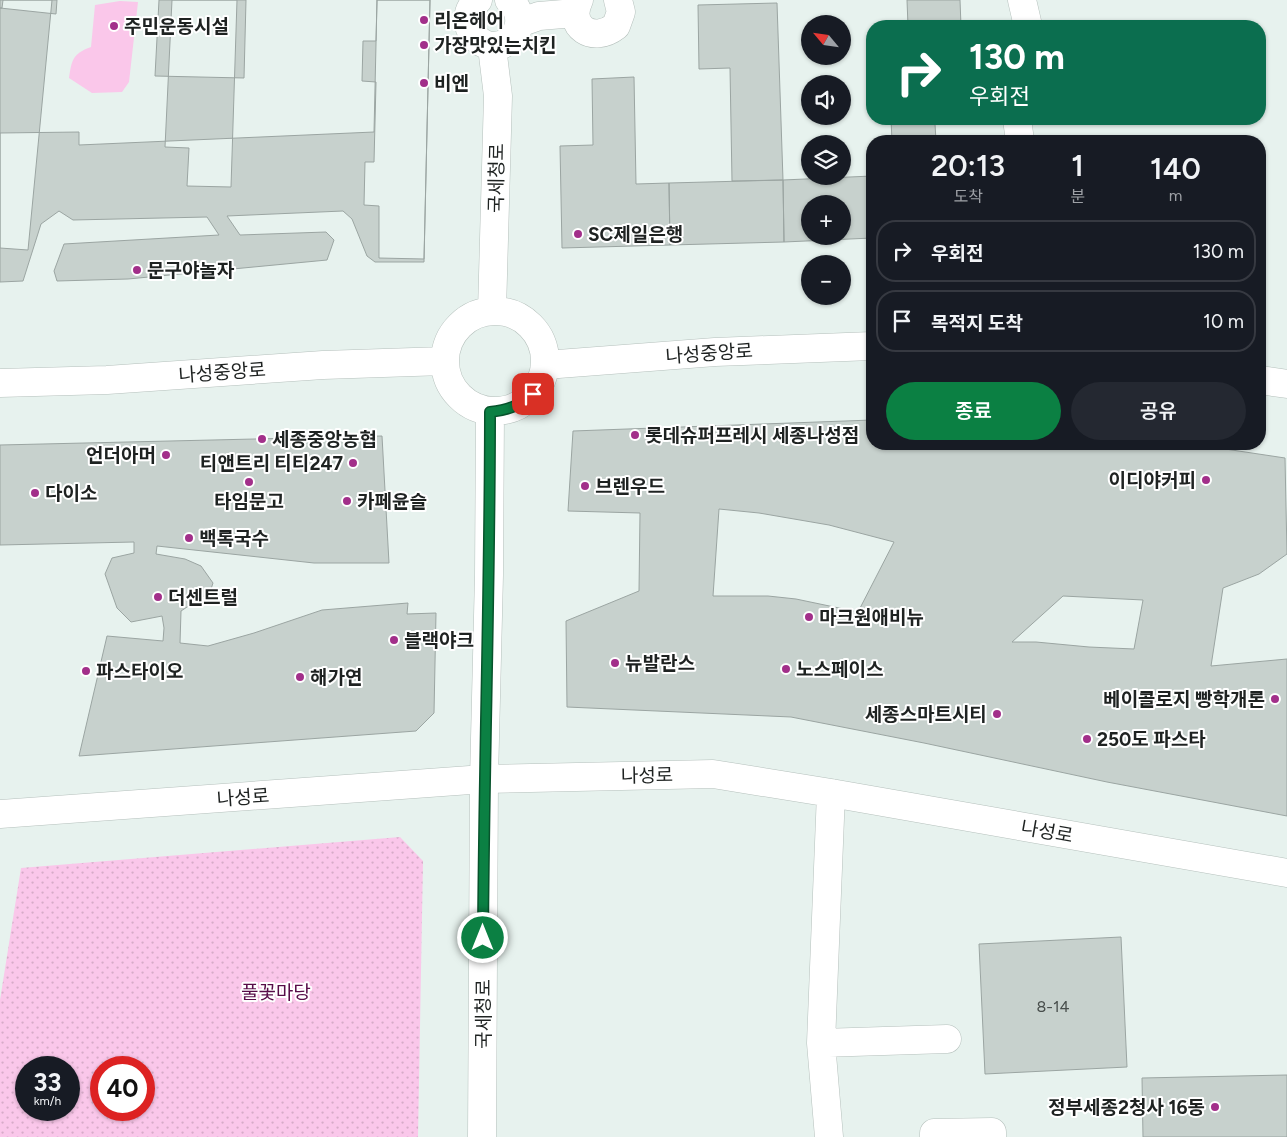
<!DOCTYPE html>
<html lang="ko">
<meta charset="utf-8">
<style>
body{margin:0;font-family:Figtree,"Noto Sans KR",sans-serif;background:#242831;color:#f1f3f6;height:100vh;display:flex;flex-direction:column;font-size:19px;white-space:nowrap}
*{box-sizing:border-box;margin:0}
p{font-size:16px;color:#9ea1a6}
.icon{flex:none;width:28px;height:28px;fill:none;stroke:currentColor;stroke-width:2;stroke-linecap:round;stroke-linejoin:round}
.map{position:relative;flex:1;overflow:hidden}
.drawer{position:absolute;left:866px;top:135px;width:400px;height:315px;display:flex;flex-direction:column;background:#171b24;border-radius:20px;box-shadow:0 1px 4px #0004}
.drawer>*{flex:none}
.top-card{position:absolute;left:866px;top:20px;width:400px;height:105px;border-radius:20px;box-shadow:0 1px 4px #0004;background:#0b6e4f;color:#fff;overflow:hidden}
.needle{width:32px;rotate:299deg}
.buttons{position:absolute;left:801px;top:15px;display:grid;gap:10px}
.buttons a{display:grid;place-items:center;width:50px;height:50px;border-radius:50%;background:#171b24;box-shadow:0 1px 4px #0004;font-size:25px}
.speed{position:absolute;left:15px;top:1056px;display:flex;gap:10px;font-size:25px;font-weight:700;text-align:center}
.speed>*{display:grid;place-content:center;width:65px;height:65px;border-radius:50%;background:#171b24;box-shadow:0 1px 4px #0004;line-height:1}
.speed small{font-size:12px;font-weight:400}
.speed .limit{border:8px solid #d22;background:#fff;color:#111}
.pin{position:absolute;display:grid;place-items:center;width:42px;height:42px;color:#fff;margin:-21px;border-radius:10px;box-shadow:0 2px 8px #0006}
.me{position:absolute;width:55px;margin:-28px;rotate:0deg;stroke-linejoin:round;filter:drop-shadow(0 0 4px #0008)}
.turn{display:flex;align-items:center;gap:18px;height:105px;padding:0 20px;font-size:22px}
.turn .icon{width:65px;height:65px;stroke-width:2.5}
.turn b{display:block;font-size:35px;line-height:42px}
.eta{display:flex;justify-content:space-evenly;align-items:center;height:85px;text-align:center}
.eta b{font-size:30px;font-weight:600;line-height:35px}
.primary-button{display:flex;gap:10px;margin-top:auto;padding:10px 20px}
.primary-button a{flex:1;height:58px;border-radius:30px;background:#0b8043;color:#fff;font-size:20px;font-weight:600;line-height:58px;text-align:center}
.primary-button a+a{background:#242831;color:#f1f3f6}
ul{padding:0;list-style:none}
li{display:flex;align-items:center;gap:15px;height:62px;margin:0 10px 8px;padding:0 10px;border:2px solid #363941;border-radius:20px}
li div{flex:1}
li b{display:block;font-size:19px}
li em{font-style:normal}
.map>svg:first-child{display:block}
</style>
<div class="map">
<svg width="1287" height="1137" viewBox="0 0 1287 1137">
<defs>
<pattern id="park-dots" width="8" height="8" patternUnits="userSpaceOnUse" patternTransform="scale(1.25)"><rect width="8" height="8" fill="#fac7ea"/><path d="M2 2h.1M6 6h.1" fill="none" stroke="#d6abc8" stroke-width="1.8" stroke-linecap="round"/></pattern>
</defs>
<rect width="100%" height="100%" fill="#e7f2ee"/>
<path fill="url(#park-dots)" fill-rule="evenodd" d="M 400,837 L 423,861 L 418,1137 L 0,1137 L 0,1000 L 21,868 ZM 26,1068 L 69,1068 L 69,1110 L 26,1110 ZM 101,1068 L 144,1068 L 144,1110 L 101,1110 Z"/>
<path fill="#fac7ea" d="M 120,1 L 138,2 L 129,82 L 122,92 L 92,93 L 69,78 C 72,60 72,54 91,47 L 95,5 Z"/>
<path fill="#c7d1cd" stroke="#9ba5a2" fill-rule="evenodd" d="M 0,0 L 57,0 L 56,14 L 0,8 Z
M 3,0 L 52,0 L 28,250 L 0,248 L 0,8 L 2,8 Z
M 159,0 L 246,0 L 244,78 L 155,76 Z
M 172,0 L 237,0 L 231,187 L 187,186 L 189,148 L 165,147 Z
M 377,0 L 430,0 L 424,259 L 379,258 L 379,206 L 364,205 L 365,162 L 374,162 L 376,82 L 362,81 L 363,41 L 376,41 Z
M 377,0 L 430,0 L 424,262 L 375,262 L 367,256 L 352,219 L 343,211 L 227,216 L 240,235 L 326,232 L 334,240 L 327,260 L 128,279 L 57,281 L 54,271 L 64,244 L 219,235 L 207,217 L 73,220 L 59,211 L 41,224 L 23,281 L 0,282 L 0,133 L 79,132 L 79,145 L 374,132 Z
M 907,0 L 960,0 L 961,26 L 908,26 Z
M 777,3 L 783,180 L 732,181 L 730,68 L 699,69 L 698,5 Z
M 634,77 L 636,184 L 669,183 L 670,245 L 562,248 L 560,146 L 593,145 L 592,79 Z
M 891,119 L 964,119 L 964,123 L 935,124 L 936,141 L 892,141 Z
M 872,176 L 872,238 L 784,242 L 783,180 ZM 810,204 L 842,204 L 842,236 L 810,236 Z
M 783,180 L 784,242 L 670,245 L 669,183 Z
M 872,420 L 872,444 L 1192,444 L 1285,458 L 1287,554 L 1259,574 L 1223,588 L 1211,666 L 1287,659 L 1287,816 L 1107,782 L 924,743 L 791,717 L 567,707 L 566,621 L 639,591 L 640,513 L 568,511 L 573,431 ZM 719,509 L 759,513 L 829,525 L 894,542 L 858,612 L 796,599 L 768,596 L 713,596 ZM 1063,596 L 1143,600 L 1134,649 L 1089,647 L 1036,642 L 1012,642 Z
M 382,436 L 389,563 L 314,563 L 157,546 L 156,554 L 185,559 L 201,566 L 213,583 L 210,592 L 181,611 L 180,643 L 208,646 L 254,633 L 322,610 L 408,603 L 407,614 L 436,613 L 434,713 L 416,731 L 79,756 L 107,636 L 163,641 L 164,628 L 162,616 L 131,622 L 117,608 L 105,574 L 112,558 L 134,553 L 134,542 L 0,545 L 0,445 Z
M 1121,937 L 1127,1067 L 985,1074 L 979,944 Z
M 1287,1075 L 1287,1137 L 1143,1137 L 1142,1078 Z"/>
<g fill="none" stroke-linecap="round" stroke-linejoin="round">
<g stroke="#b5c0bc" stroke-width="29">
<path id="minor" d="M 478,0 C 452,21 483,61 510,40 C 515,36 518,31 519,24 C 520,15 517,6 509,0
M 579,0 C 566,27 593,44 616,26 L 621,12 L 618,0
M 1022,0 L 1028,26
M 519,23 L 539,16 L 575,13
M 492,47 L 498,96 L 492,311
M 1017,119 L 1020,141
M445 361a50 50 0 1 1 100 0a50 50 0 1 1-100 0Z
M 545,365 L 715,352 L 872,346
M 1260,380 L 1287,384
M 0,383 L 107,380 L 323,365 L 444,361
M 0,814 L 484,779 L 713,774 L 831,793 L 1287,873
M 821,1043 L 947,1039
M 482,1137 L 484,779 L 489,575 L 490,412
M 829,1137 L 821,1043 L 831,793
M 934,1137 L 934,1133 L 992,1132 L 992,1137"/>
</g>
<use href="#minor" stroke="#fff" stroke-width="28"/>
</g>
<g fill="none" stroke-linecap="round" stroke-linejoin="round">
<g stroke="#07532c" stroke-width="12">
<path id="route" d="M 483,938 C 484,763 490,587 490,412 C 508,410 519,406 533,394"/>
</g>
<use href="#route" stroke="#0b8043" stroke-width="9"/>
</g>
<g fill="#a22f8a" stroke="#fff" stroke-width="2">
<circle cx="424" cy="20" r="5"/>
<circle cx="114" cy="26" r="5"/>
<circle cx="424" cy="45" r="5"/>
<circle cx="424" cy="83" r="5"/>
<circle cx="578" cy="234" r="5"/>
<circle cx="137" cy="270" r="5"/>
<circle cx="635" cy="435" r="5"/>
<circle cx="262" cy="439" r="5"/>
<circle cx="166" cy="455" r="5"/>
<circle cx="353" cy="463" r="5"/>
<circle cx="1206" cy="480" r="5"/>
<circle cx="249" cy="482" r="5"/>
<circle cx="585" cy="486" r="5"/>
<circle cx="35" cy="493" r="5"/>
<circle cx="347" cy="501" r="5"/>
<circle cx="189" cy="538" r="5"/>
<circle cx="158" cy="597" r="5"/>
<circle cx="809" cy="617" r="5"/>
<circle cx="394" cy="640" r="5"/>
<circle cx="615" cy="663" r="5"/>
<circle cx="786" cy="669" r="5"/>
<circle cx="86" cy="671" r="5"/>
<circle cx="300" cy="677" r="5"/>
<circle cx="1275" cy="699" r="5"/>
<circle cx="997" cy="714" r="5"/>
<circle cx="1087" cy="739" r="5"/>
<circle cx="1215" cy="1107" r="5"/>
</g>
<g text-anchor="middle" stroke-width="4" stroke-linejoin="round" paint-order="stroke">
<g font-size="16" fill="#484e4c">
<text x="1053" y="1012">8-14</text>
</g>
<g font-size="19" font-weight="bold" fill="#1e2221" stroke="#fff" text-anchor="start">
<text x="434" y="27">리온헤어</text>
<text x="124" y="33">주민운동시설</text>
<text x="434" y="52">가장맛있는치킨</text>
<text x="434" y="90">비엔</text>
<text x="588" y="241">SC제일은행</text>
<text x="147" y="277">문구야놀자</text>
<text x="645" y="442">롯데슈퍼프레시 세종나성점</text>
<text x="272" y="446">세종중앙농협</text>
<text x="156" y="462" text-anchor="end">언더아머</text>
<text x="343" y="470" text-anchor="end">티앤트리 티티247</text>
<text x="1196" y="487" text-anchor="end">이디야커피</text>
<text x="595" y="493">브렌우드</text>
<text x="45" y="500">다이소</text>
<text x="249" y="508" text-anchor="middle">타임문고</text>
<text x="357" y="508">카페윤슬</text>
<text x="199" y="545">백록국수</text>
<text x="168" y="604">더센트럴</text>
<text x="819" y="624">마크원애비뉴</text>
<text x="404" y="647">블랙야크</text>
<text x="625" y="670">뉴발란스</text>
<text x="796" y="676">노스페이스</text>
<text x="96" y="678">파스타이오</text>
<text x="310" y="684">해가연</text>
<text x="1265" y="706" text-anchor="end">베이콜로지 빵학개론</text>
<text x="987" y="721" text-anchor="end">세종스마트시티</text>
<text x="1097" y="746">250도 파스타</text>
<text x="1205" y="1114" text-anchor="end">정부세종2청사 16동</text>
</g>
<g font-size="19" fill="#1e2221" stroke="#fff">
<text transform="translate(496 178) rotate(-89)" y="7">국세청로</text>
<text transform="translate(709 353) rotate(-4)" y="7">나성중앙로</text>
<text transform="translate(222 372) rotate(-4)" y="7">나성중앙로</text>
<text transform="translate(647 775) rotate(-1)" y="7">나성로</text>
<text transform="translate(243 797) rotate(-4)" y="7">나성로</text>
<text transform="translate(1047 831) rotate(10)" y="7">나성로</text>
<text transform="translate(483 1014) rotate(-90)" y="7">국세청로</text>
</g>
<g font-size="19" fill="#570c48" stroke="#fff">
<text x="276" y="999">풀꽃마당</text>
</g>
</g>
</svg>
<div class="buttons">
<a><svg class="needle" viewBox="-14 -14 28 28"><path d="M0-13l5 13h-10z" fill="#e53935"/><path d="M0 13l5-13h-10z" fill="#9ea1a6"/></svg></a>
<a><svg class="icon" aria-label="sound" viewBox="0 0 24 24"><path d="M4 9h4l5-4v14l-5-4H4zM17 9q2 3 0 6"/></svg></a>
<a><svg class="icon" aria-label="layers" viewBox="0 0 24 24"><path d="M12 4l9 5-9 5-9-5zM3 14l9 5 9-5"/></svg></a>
<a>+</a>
<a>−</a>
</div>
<div class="speed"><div>33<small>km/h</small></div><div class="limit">40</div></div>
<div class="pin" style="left:533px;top:394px;background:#d93025"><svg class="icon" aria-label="arrive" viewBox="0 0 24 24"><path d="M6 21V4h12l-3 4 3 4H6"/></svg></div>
<svg class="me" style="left:483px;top:938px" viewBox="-20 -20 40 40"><circle r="17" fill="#0b8043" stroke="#fff" stroke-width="3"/><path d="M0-11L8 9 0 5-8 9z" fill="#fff"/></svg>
<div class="top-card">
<div class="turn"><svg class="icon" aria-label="right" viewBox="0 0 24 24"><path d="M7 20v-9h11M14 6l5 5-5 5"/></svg><div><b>130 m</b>우회전</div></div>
</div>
<section class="drawer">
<div class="eta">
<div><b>20:13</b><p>도착</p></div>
<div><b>1</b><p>분</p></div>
<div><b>140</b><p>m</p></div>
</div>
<ul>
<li><svg class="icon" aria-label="right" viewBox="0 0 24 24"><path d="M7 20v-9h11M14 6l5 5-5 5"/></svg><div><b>우회전</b></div><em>130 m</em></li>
<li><svg class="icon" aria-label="arrive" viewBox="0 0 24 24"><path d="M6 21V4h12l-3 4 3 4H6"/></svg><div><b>목적지 도착</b></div><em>10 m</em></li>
</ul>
<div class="primary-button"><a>종료</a><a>공유</a></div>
</section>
</div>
